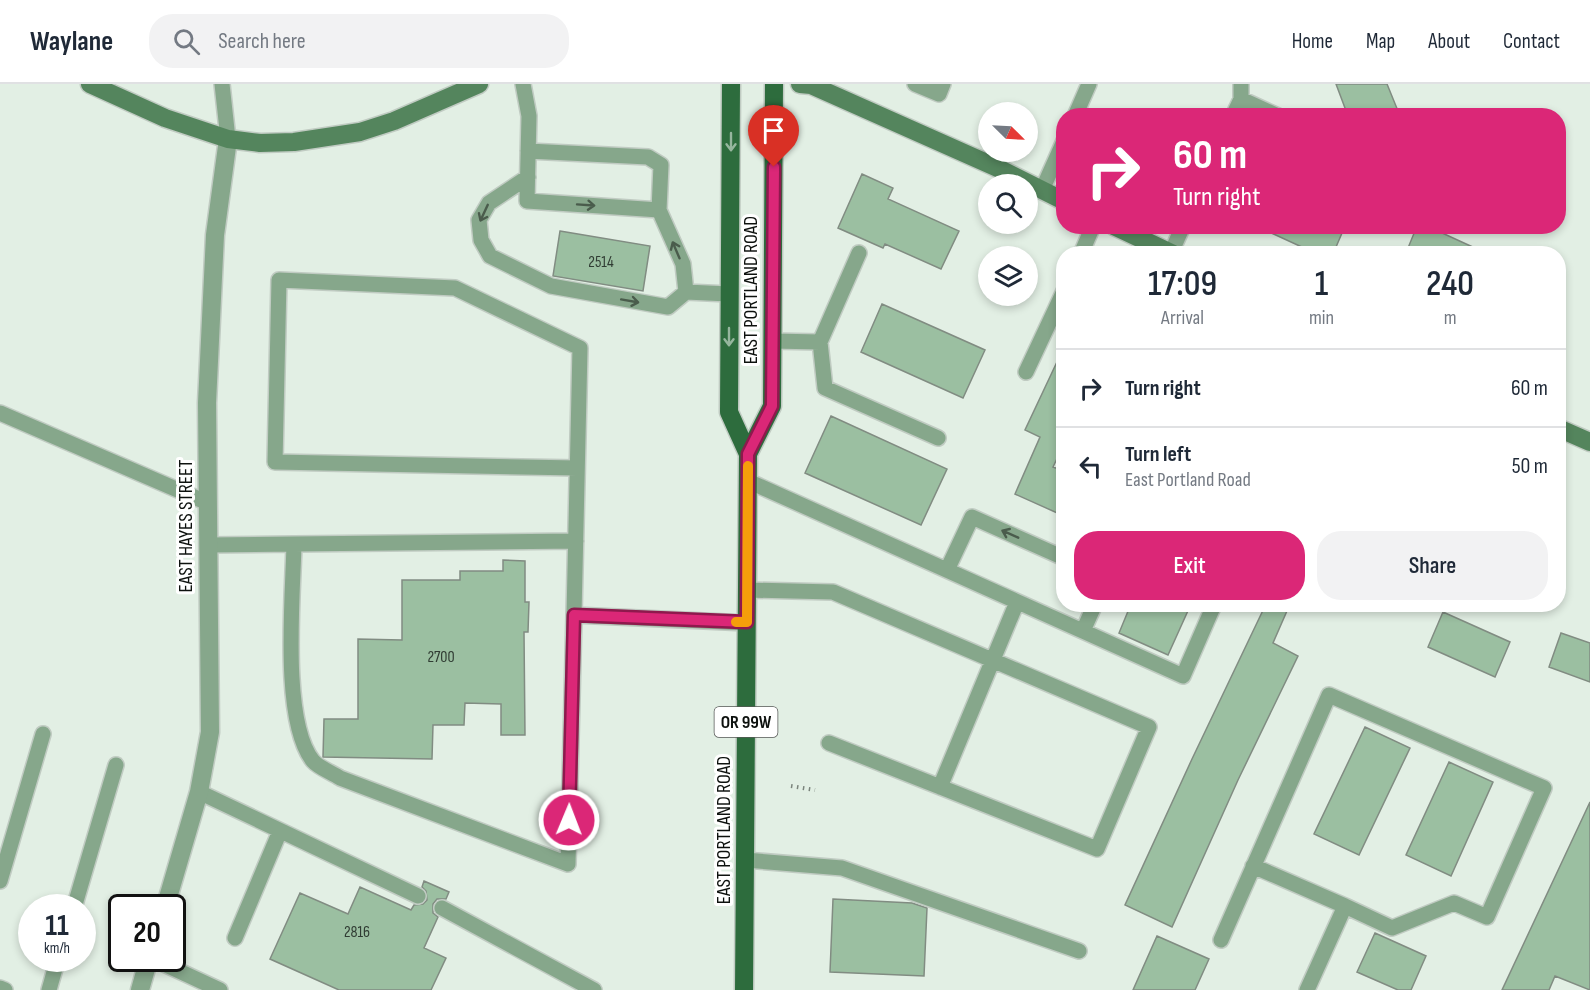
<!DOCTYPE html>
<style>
body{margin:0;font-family:"Sofia Sans Condensed",sans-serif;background:#f2f2f3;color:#1f2937;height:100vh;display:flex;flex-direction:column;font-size:22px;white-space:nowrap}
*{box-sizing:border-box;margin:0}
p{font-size:20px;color:#747a83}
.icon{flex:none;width:33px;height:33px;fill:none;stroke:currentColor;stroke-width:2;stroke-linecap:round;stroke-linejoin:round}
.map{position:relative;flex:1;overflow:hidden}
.details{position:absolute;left:1056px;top:162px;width:510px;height:366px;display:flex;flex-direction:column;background:#fff;border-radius:24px;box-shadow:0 3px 9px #0003}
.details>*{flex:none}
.top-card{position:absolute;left:1056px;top:24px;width:510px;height:126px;border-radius:24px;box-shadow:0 3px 9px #0003;background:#db2777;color:#fff;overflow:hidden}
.needle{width:39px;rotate:114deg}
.tools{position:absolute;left:978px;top:18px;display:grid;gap:12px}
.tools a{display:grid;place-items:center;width:60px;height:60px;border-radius:50%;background:#fff;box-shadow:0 3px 9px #0003;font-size:30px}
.speed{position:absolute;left:18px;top:810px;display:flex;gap:12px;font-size:30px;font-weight:700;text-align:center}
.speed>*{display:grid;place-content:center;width:78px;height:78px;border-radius:50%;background:#fff;box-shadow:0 3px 9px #0003;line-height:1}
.speed small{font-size:15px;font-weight:400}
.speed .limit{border:3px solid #111;border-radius:9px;background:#fff;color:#111}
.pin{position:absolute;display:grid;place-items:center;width:51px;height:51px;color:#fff;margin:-62px -26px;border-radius:50% 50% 50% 0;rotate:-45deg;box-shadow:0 0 6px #0007}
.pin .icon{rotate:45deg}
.me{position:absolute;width:66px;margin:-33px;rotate:1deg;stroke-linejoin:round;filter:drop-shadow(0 0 4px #0008)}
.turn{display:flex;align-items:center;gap:21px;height:126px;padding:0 18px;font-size:27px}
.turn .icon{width:78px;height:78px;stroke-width:2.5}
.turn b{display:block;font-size:42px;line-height:51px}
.eta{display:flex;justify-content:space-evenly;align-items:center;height:102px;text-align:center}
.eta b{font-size:36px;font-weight:600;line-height:42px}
.primary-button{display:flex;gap:12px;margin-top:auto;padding:12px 18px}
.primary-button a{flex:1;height:69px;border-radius:24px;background:#db2777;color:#fff;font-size:24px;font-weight:600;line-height:69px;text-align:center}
.primary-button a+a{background:#f2f2f3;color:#1f2937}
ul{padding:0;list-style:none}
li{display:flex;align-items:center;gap:18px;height:78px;padding:0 18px;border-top:2px solid #e0e1e3}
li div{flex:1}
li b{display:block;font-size:22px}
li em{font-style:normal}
header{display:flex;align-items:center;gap:36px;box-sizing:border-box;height:84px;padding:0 30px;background:#fff;border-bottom:2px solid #e0e1e3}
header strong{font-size:28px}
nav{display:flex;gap:33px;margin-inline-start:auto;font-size:21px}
.search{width:420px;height:54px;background:#f2f2f3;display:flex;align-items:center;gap:15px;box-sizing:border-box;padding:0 21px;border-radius:24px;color:#747a83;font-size:22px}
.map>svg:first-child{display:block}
</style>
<header>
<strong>Waylane</strong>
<div class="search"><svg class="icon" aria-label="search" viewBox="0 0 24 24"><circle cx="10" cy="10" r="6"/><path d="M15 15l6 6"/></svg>Search here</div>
<nav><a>Home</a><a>Map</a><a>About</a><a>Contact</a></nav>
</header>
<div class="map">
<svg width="1590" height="906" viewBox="0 0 1590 906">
<rect width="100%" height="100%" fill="#e2efe4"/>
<path fill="#9bbfa1" stroke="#818c82" stroke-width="1.5" d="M 1336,0 L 1387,0 L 1398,27 L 1387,32 L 1348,32 Z
M 862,90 L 893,104 L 888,115 L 959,147 L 941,185 L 885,160 L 883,164 L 838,144 Z
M 1256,142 L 1345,142 L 1333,170 L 1317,170 Z
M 1417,142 L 1427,142 L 1488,170 L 1421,170 L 1408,164 Z
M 560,147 L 650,162 L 643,207 L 553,192 Z
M 882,220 L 985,266 L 963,314 L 861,268 Z
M 1064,263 L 1064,360 L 1053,383 L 1064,387 L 1064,432 L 1015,410 L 1040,353 L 1025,346 Z
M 831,332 L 947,385 L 921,441 L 805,389 Z
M 503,476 L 525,477 L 525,518 L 529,518 L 528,548 L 524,548 L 525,651 L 501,651 L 501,620 L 465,619 L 464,641 L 433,641 L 432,675 L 323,673 L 324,635 L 358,635 L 358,555 L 402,556 L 402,496 L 460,496 L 460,487 L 503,487 Z
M 1131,520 L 1191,520 L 1168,571 L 1119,549 Z
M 1266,520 L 1290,520 L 1273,559 L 1298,572 L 1238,696 L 1172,843 L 1125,821 L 1192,675 Z
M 1443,528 L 1510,558 L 1495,593 L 1428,563 Z
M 1561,549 L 1590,559 L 1590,598 L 1549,583 Z
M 1365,643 L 1410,664 L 1359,771 L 1314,750 Z
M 1449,678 L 1493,698 L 1451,792 L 1406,771 Z
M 1590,718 L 1590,906 L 1555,892 L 1549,906 L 1502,906 Z
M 424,797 L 449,808 L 446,815 L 437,815 L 433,820 L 433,829 L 438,833 L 424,864 L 446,874 L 431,906 L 339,906 L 270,875 L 300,809 L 348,830 L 360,803 L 411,826 L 414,821 L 423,820 L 427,816 L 426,807 L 422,803 Z
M 833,815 L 912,819 L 927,824 L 924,892 L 830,888 Z
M 1375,849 L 1426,872 L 1411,906 L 1398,906 L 1357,888 Z
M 1157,852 L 1209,875 L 1195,906 L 1133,906 Z"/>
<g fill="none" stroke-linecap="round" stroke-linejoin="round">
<g stroke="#c0cbc2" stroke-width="18">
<path id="lane" d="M 222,0 L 228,55
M 523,0 L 529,32 L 527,117 L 659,126 L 661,81 L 648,73 L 528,67
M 915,0 L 939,10 L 943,0
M 1241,15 L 1241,0
M 1075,32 L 1089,0
M 1233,32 L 1241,15 L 1278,32
M 528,93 L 489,119 L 479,136 L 481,156 L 490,172 L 551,202 L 668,223 L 686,208 L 729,210
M 1042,106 L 1064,57
M 659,126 L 683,180 L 686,208
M 859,169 L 820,258 L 825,304 L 938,354
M 1171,169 L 1183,142
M 1081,170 L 1093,142
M 772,257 L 820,258
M 1026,288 L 1064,207
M 0,329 L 208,419
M 748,397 L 1183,592 L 1214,521
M 294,460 L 576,457
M 208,461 L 294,460 C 293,511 281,637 313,677 C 319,684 333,689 340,694 L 568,780 L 574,531 L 747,539
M 947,486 L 972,433 L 1064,474
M 747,506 L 833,508 L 1149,643 L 1097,765 L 829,659
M 574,531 L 580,264 L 455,204 L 279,196 L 275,378 L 577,384
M 1083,547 L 1095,520
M 940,703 L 1017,518
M 199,708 L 418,812
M 745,776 L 842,784 L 1079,867
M 1253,782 L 1345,822
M 0,797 L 43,650
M 74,824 L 116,681
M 442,824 L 594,906
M 235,854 L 280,747
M 1221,856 L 1329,611 L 1544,704 L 1487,833 L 1454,819 L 1392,844 L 1345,822 L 1307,906
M 151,874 L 220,906
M 0,904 L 5,906
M 49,906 L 58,874"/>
</g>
<g stroke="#c0cbc2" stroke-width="21">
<path id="street" d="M 165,824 L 199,708 L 210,648 L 207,319 L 215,151 L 228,55
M 140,906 L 149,874"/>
</g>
<g stroke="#c0cbc2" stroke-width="21">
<path id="secondary" d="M 90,0 L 165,34 L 228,55 L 260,59 L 294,58 L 360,48 L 394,37 L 479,0
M 800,0 L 811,1 L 1000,85 L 1064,117
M 1114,142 L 1173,170
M 1558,344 L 1590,358"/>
</g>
<g stroke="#c0cbc2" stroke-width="21">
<path id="primary" d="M 731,0 L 729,328 L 748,370 L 744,906
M 748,370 L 772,322 L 774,0"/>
</g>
<path stroke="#7b847c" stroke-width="4" stroke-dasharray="1.5 4.5" stroke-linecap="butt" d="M 791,702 L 815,706"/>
<use href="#lane" stroke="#86a78b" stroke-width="15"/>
<use href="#street" stroke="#86a78b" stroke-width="18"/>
<use href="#secondary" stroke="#54855d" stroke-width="18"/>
<use href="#primary" stroke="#2d6c3d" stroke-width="18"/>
</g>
<defs><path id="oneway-shaft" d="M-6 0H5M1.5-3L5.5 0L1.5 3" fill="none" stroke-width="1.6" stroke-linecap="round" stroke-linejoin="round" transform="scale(1.5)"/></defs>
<g stroke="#96b69e">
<use href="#oneway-shaft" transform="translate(731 58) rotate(90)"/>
<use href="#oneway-shaft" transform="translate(729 253) rotate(90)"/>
</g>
<g stroke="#4a5c4c">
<use href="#oneway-shaft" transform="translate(586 121) rotate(4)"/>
<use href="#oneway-shaft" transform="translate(484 129) rotate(115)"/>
<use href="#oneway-shaft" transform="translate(676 166) rotate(-113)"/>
<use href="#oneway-shaft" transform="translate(630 217) rotate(10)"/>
<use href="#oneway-shaft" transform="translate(1010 450) rotate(-156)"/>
</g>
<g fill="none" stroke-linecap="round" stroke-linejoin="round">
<g stroke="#8e194d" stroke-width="15">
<path id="route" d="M 569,736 L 574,531 L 747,538 L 748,370 L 772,322 L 774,83"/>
</g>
<use href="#route" stroke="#db2777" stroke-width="10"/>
<path stroke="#f59e0b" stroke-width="10" d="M 736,538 L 747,538 L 748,382"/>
</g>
<g text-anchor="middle" stroke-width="6" stroke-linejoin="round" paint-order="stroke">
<g font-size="16" fill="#303c33">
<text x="601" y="183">2514</text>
<text x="441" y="578">2700</text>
<text x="357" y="853">2816</text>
</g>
<rect fill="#fff" stroke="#565856" stroke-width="1.5" x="714.5" y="623" width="63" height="30" rx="4.5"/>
<g font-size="18" font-weight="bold" fill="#0d110e">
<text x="746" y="644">OR 99W</text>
</g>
<g font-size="20" fill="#0d110e" stroke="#fff">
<text transform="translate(750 206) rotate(-90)" y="7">EAST PORTLAND ROAD</text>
<text transform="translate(185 442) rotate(-90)" y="7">EAST HAYES STREET</text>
<text transform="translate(723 746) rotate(-90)" y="7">EAST PORTLAND ROAD</text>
</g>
</g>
</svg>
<div class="tools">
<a><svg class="needle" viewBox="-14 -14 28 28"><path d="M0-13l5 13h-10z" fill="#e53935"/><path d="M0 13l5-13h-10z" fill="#747a83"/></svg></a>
<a><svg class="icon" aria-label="search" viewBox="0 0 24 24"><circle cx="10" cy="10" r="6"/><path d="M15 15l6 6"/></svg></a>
<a><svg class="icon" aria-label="layers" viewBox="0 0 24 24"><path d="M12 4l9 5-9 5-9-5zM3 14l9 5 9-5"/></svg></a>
</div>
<div class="speed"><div>11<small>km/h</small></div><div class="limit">20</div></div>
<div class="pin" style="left:774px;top:83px;background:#d93025"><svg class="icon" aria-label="arrive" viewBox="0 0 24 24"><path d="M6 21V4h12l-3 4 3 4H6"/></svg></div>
<svg class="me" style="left:569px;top:736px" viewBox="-20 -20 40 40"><circle r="17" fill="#db2777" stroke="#fff" stroke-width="3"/><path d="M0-11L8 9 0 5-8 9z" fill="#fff"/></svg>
<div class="top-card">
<div class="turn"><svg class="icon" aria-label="right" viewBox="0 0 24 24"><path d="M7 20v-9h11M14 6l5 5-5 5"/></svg><div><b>60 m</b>Turn right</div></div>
</div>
<section class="details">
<div class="eta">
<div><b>17:09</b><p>Arrival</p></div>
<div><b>1</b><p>min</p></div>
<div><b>240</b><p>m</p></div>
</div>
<ul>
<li><svg class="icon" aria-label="right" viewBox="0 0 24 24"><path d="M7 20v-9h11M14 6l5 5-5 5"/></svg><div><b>Turn right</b></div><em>60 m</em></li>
<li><svg class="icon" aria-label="left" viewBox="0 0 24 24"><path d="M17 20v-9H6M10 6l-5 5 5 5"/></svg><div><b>Turn left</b><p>East Portland Road</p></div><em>50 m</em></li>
</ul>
<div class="primary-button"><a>Exit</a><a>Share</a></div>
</section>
</div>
